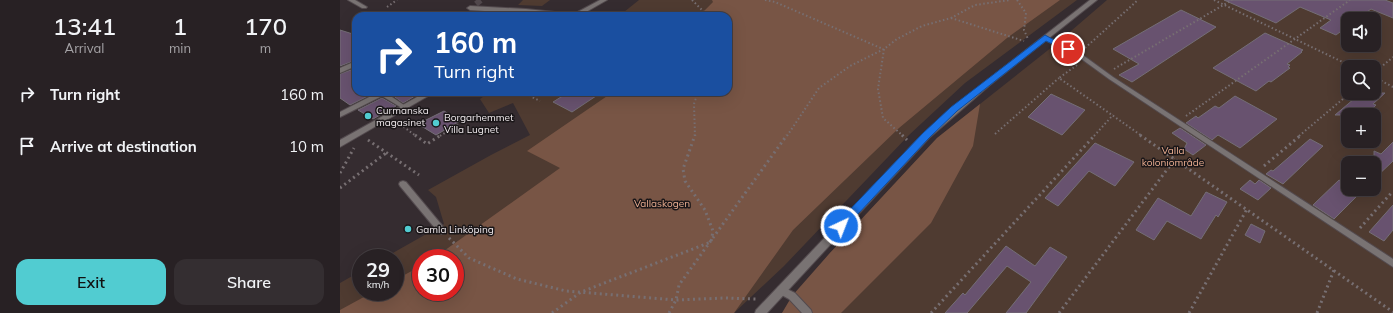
<!DOCTYPE html>
<meta charset="utf-8">
<style>
body{margin:0;font-family:Mulish,sans-serif;background:#342e31;color:#f1f3f6;height:100vh;display:flex;flex-direction:column;font-size:15px;white-space:nowrap}
*{box-sizing:border-box;margin:0}
p{font-size:13px;color:#a5a3a6}
.icon{flex:none;width:22px;height:22px;fill:none;stroke:currentColor;stroke-width:2;stroke-linecap:round;stroke-linejoin:round}
.map{position:relative;flex:1;overflow:hidden}
.panel{display:flex;flex-direction:column;background:#282124;width:340px}
.panel>*{flex:none}
.guide{position:absolute;left:12px;top:12px;width:380px;height:84px;border-radius:12px;box-shadow:0 4px 16px #0002,0 0 0 1px #443e41;background:#1a4fa0;color:#fff;overflow:hidden}
.buttons{position:absolute;left:1001px;top:12px;display:grid;gap:8px}
.buttons a{display:grid;place-items:center;width:40px;height:40px;border-radius:8px;background:#282124;box-shadow:0 4px 16px #0002,0 0 0 1px #443e41;font-size:20px}
.speed{position:absolute;left:12px;top:249px;display:flex;gap:8px;font-size:20px;font-weight:700;text-align:center}
.speed>*{display:grid;place-content:center;width:52px;height:52px;border-radius:50%;background:#282124;box-shadow:0 4px 16px #0002,0 0 0 1px #443e41;line-height:1}
.speed small{font-size:10px;font-weight:400}
.speed .limit{border:6px solid #d22;background:#fff;color:#111}
.pin{position:absolute;display:grid;place-items:center;width:34px;height:34px;color:#fff;margin:-17px;border:2px solid #fff;border-radius:50%;box-shadow:0 1px 4px #0007}
.me{position:absolute;width:44px;margin:-22px;rotate:43deg;stroke-linejoin:round;filter:drop-shadow(0 0 3px #0008)}
.turn{display:flex;align-items:center;gap:14px;height:84px;padding:0 16px;font-size:18px}
.turn .icon{width:52px;height:52px;stroke-width:2.5}
.turn b{display:block;font-size:28px;line-height:34px}
.eta{display:flex;justify-content:space-evenly;align-items:center;height:68px;text-align:center}
.eta b{font-size:24px;font-weight:600;line-height:28px}
.primary-button{display:flex;gap:8px;margin-top:auto;padding:8px 16px}
.primary-button a{flex:1;height:46px;border-radius:12px;background:#51ccd1;color:#111;font-size:16px;font-weight:600;line-height:46px;text-align:center}
.primary-button a+a{background:#342e31;color:#f1f3f6}
ul{padding:0;list-style:none}
li{display:flex;align-items:center;gap:12px;height:52px;padding:0 16px}
li div{flex:1}
li b{display:block;font-size:15px}
li em{font-style:normal}
main{display:flex;flex:1;min-height:0}
.map>svg:first-child{display:block}
</style>
<main>
<section class="panel">
<div class="eta">
<div><b>13:41</b><p>Arrival</p></div>
<div><b>1</b><p>min</p></div>
<div><b>170</b><p>m</p></div>
</div>
<ul>
<li><svg class="icon" aria-label="right" viewBox="0 0 24 24"><path d="M7 20v-9h11M14 6l5 5-5 5"/></svg><div><b>Turn right</b></div><em>160 m</em></li>
<li><svg class="icon" aria-label="arrive" viewBox="0 0 24 24"><path d="M6 21V4h12l-3 4 3 4H6"/></svg><div><b>Arrive at destination</b></div><em>10 m</em></li>
</ul>
<div class="primary-button"><a>Exit</a><a>Share</a></div>
</section>
<div class="map">
<svg width="1053" height="313" viewBox="0 0 1053 313">
<rect width="100%" height="100%" fill="#352c30"/>
<path fill="#4f3b31" fill-rule="evenodd" d="M 183,0 L 210,0 L 202,6 L 178,5 Z
M 299,0 L 737,0 L 625,83 L 569,135 L 444,266 L 394,313 L 0,313 L 0,283 L 21,271 L 21,292 L 55,292 L 55,258 L 44,258 L 104,224 L 96,197 L 88,190 L 151,155 L 190,135 L 173,103 L 149,113 L 140,99 L 150,92 L 388,92 L 388,16 L 279,16 ZM 81,258 L 115,258 L 115,292 L 81,292 Z
M 767,0 L 1053,0 L 1053,313 L 442,313 L 489,254 L 597,138 L 717,43 ZM 1008,19 L 1034,19 L 1034,45 L 1008,45 ZM 1008,67 L 1034,67 L 1034,93 L 1008,93 ZM 1008,115 L 1034,115 L 1034,141 L 1008,141 ZM 1008,163 L 1034,163 L 1034,189 L 1008,189 Z"/>
<path fill="#785545" d="M 372,0 L 720,0 L 667,38 L 559,128 L 453,230 L 394,313 L 0,313 L 0,310 L 33,292 L 55,292 L 55,280 L 81,266 L 81,292 L 115,292 L 115,258 L 94,258 L 220,168 L 187,151 L 273,92 L 388,92 L 388,16 L 359,16 L 373,2 Z
M 640,104 L 633,146 L 591,223 L 501,313 L 442,313 L 452,296 L 489,254 L 597,138 Z"/>
<path fill="#68526f" stroke="#746e76" d="M 884,0 L 1045,0 L 1053,3 L 1053,18 L 1031,9 L 1017,19 L 1008,19 L 1008,26 L 996,35 L 980,28 L 991,20 L 960,7 L 936,23 Z
M 841,10 L 876,27 L 792,82 L 779,75 L 799,64 L 773,49 Z
M 0,30 L 16,35 L 16,60 L 0,66 Z
M 925,33 L 963,50 L 961,51 L 962,52 L 947,64 L 950,65 L 948,67 L 950,68 L 931,82 L 929,81 L 916,91 L 873,68 Z
M 16,68 L 16,92 L 36,92 L 10,105 L 0,98 L 0,74 Z
M 48,92 L 82,92 L 63,103 Z
M 229,92 L 262,92 L 232,112 L 213,102 Z
M 1021,93 L 1045,93 L 1033,104 L 1036,105 L 1026,115 L 995,115 Z
M 711,94 L 745,110 L 722,135 L 688,117 Z
M 895,96 L 937,119 L 900,148 L 878,135 L 872,140 L 846,123 L 856,116 L 858,118 L 875,106 L 879,108 Z
M 42,98 L 56,106 L 33,119 L 18,110 Z
M 104,111 L 120,121 L 96,135 L 78,124 Z
M 840,128 L 866,145 L 853,155 L 844,149 L 847,143 L 832,133 Z
M 970,139 L 983,146 L 943,184 L 926,174 L 931,170 L 933,171 Z
M 1053,142 L 1053,161 L 1034,179 L 1034,151 L 1041,154 Z
M 755,143 L 794,162 L 775,186 L 749,171 L 718,206 L 705,198 Z
M 910,180 L 915,184 L 919,180 L 931,188 L 918,200 L 900,189 Z
M 999,180 L 1008,185 L 1008,189 L 1015,189 L 1021,192 L 994,219 L 973,205 Z
M 866,192 L 887,202 L 878,217 L 876,215 L 861,239 L 827,221 L 814,240 L 796,230 L 818,198 L 851,216 Z
M 1053,205 L 1053,230 L 1044,241 L 1029,232 Z
M 911,224 L 925,231 L 920,243 L 905,235 Z
M 666,246 L 695,266 L 710,247 L 727,257 L 686,313 L 666,313 L 691,282 L 667,266 L 627,313 L 605,313 L 623,293 L 625,295 Z"/>
<g fill="none" stroke-linecap="round" stroke-linejoin="round">
<path stroke="#51484c" stroke-width="6" stroke-dasharray="6 3.5" stroke-linecap="butt" d="M 136,4 L 141,0"/>
<g stroke="#534a4e" stroke-width="2">
<path id="service" d="M 705,36 L 740,53 L 773,77 L 1053,259 L 1053,267 L 769,79 L 736,55 L 703,39 L 703,37 Z
M 39,92 L 47,92 L 46,93 L 67,107 L 64,109 L 62,108 L 42,96 L 0,117 L 0,112 Z
M 63,181 L 66,182 L 105,229 L 106,231 L 105,233 L 102,234 L 99,233 L 60,186 L 59,184 L 60,182 Z
M 441,286 L 455,293 L 471,310 L 472,313 L 462,313 L 449,299 L 438,293 L 437,290 L 438,287 Z"/>
</g>
<g stroke="#534a4e" stroke-width="2">
<path id="pedestrian" d="M 8,0 L 15,0 L 27,7 L 26,8 L 22,8 Z
M 260,0 L 267,0 L 239,16 L 217,16 L 130,10 L 127,8 L 130,6 L 186,9 L 234,14 Z
M 16,61 L 16,66 L 0,73 L 0,68 Z
M 86,92 L 95,92 L 0,147 L 0,140 Z"/>
</g>
<g stroke="#534a4e" stroke-width="2">
<path id="minor" d="M 750,0 L 757,0 L 650,85 L 589,138 L 427,313 L 415,313 L 416,310 L 583,134 L 645,82 Z"/>
</g>
<path stroke="#776f72" stroke-width="2" stroke-dasharray="1.5 2.5" stroke-linecap="butt" d="M 352,0 L 368,16
M 425,0 L 435,2 L 543,49
M 677,0 L 686,13 L 684,30 L 688,39
M 874,0 L 1013,67
M 47,7 L 57,0
M 611,18 L 684,41
M 745,48 L 798,0
M 544,49 L 538,89 L 543,118 L 563,136
M 737,65 L 719,78 L 802,136
M 774,69 L 892,0
M 1034,73 L 1053,57
M 1034,77 L 1053,87
M 182,92 L 200,101
M 846,116 L 1010,0
M 57,122 L 76,136
M 655,134 L 719,78
M 100,136 L 125,120
M 355,136 L 354,104 L 358,92
M 447,136 L 479,88 L 510,66 L 544,49 L 557,39 L 582,26 L 611,18 L 635,5 L 670,0
M 754,136 L 773,115
M 959,136 L 1010,93"/>
<path stroke="#776f72" stroke-width="3" stroke-dasharray="2 3.5" stroke-linecap="butt" d="M 75,135 L 87,144 L 101,135
M 562,135 L 567,140
M 800,135 L 1053,312
M 28,140 L 79,175
M 924,166 L 961,135
M 0,173 L 14,148
M 0,188 L 46,153
M 1020,228 L 1053,191
M 109,238 L 129,258 L 177,279 L 226,291 L 336,300 L 385,298 L 416,299
M 212,313 L 241,292 L 371,242 L 373,231 L 365,210 L 345,181 L 343,169 L 355,135
M 329,313 L 336,300 L 339,285 L 447,135
M 591,313 L 755,135
M 719,313 L 835,159
M 849,313 L 907,209
M 977,313 L 994,270"/>
<use href="#service" fill="#797373" fill-rule="evenodd"/>
<use href="#pedestrian" fill="#797373" fill-rule="evenodd"/>
<use href="#minor" fill="#797373" fill-rule="evenodd"/>
</g>
<path fill="#1a73e8" stroke="#114b97" d="M 705,35 L 731,49 L 728,51 L 725,50 L 706,41 L 617,111 L 589,138 L 504,229 L 497,229 L 496,226 L 497,223 L 583,133 L 611,107 Z"/>
<g fill="#51ccd1" stroke="#1a1618" stroke-width="1.5">
<circle cx="28" cy="116" r="4"/>
<circle cx="96" cy="123" r="4"/>
<circle cx="68" cy="229" r="4"/>
</g>
<g text-anchor="middle" stroke-width="3" stroke-linejoin="round" paint-order="stroke">
<g font-size="10" fill="#efe9ec" stroke="#1a1618" text-anchor="start">
<text x="36" y="114">Curmanska<tspan x="36" dy="12">magasinet</tspan></text>
<text x="104" y="121">Borgarhemmet<tspan x="104" dy="12">Villa Lugnet</tspan></text>
<text x="76" y="233">Gamla Linköping</text>
</g>
<g font-size="10" fill="#ebae91" stroke="#1a1618">
<text x="833" y="154">Valla<tspan x="833" dy="12">koloniområde</tspan></text>
<text x="322" y="207">Vallaskogen</text>
</g>
</g>
</svg>
<div class="buttons">
<a><svg class="icon" aria-label="sound" viewBox="0 0 24 24"><path d="M4 9h4l5-4v14l-5-4H4zM17 9q2 3 0 6"/></svg></a>
<a><svg class="icon" aria-label="search" viewBox="0 0 24 24"><circle cx="10" cy="10" r="6"/><path d="M15 15l6 6"/></svg></a>
<a>+</a>
<a>−</a>
</div>
<div class="speed"><div>29<small>km/h</small></div><div class="limit">30</div></div>
<div class="pin" style="left:728px;top:49px;background:#d93025"><svg class="icon" aria-label="arrive" viewBox="0 0 24 24"><path d="M6 21V4h12l-3 4 3 4H6"/></svg></div>
<svg class="me" style="left:501px;top:226px" viewBox="-20 -20 40 40"><circle r="17" fill="#1a73e8" stroke="#fff" stroke-width="3"/><path d="M0-11L8 9 0 5-8 9z" fill="#fff"/></svg>
<div class="guide">
<div class="turn"><svg class="icon" aria-label="right" viewBox="0 0 24 24"><path d="M7 20v-9h11M14 6l5 5-5 5"/></svg><div><b>160 m</b>Turn right</div></div>
</div>
</div>
</main>
